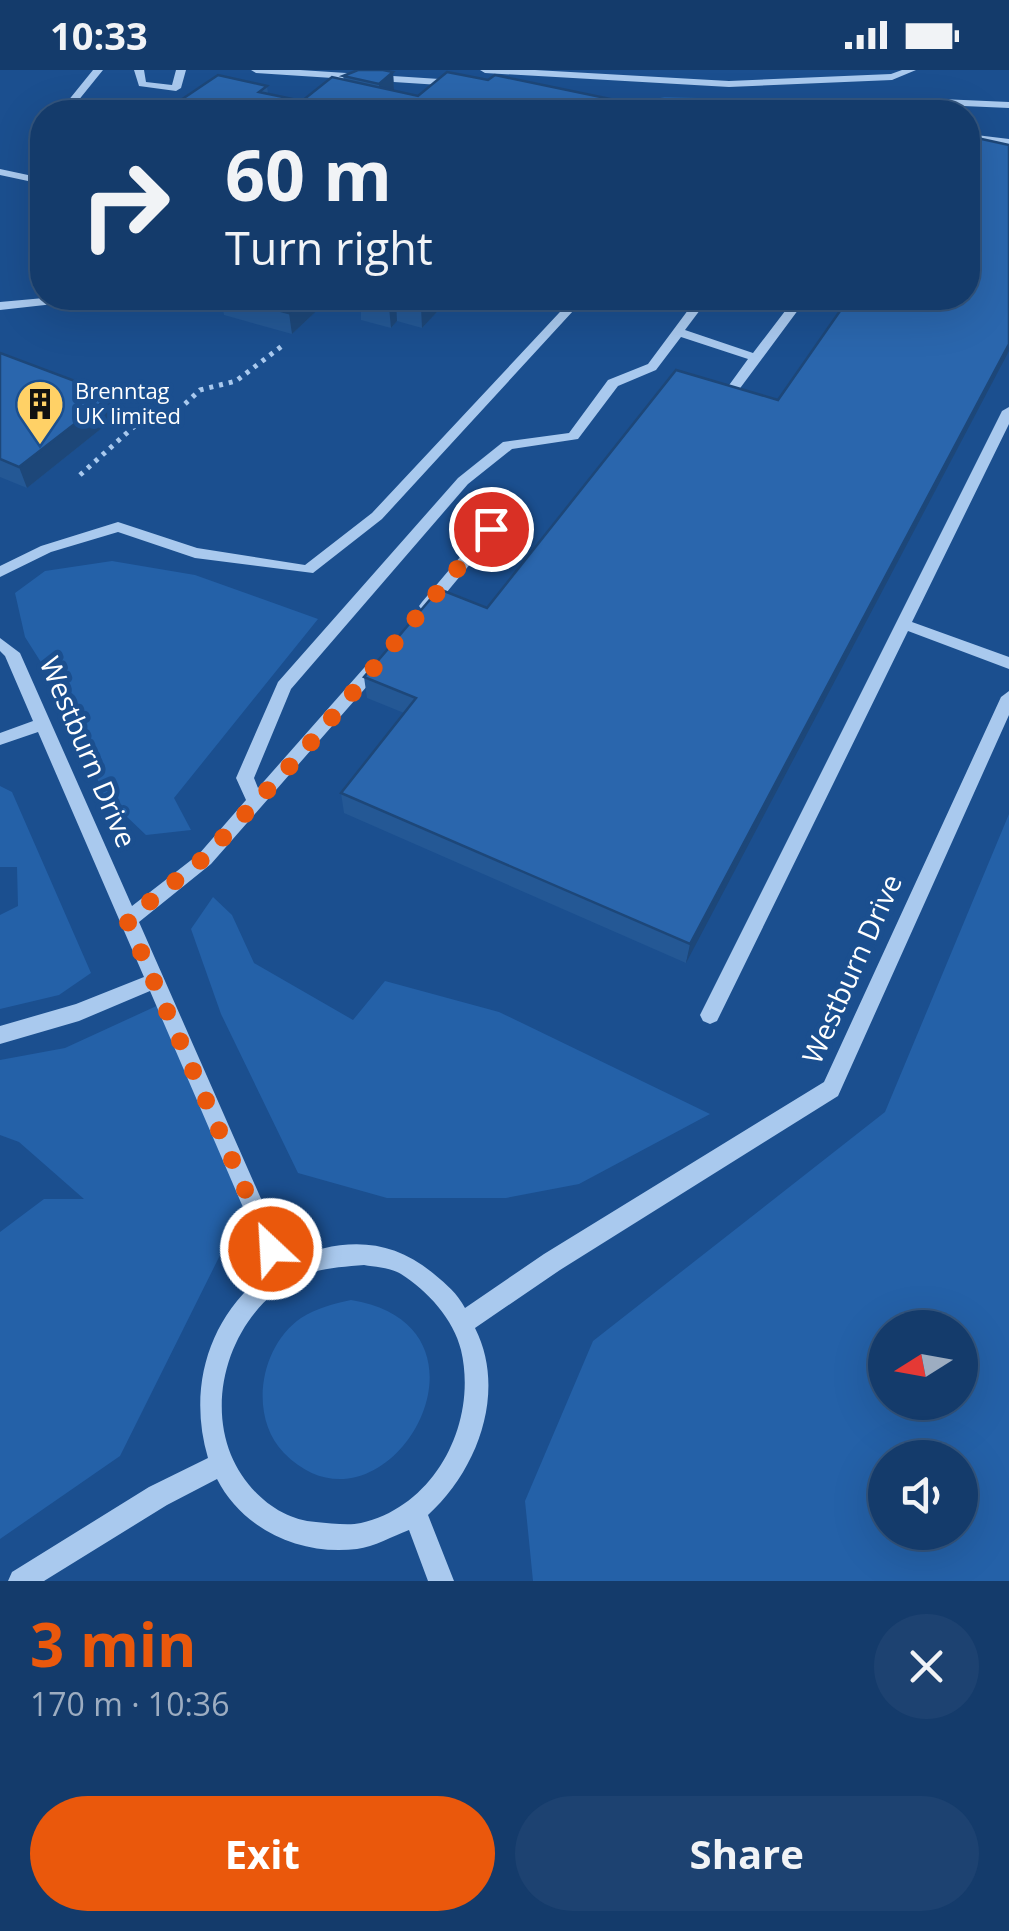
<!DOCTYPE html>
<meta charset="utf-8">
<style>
body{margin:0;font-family:"Open Sans",sans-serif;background:#1d4271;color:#f1f3f6;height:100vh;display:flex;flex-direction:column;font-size:38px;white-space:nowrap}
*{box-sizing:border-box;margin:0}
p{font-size:32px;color:#9dadc1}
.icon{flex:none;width:55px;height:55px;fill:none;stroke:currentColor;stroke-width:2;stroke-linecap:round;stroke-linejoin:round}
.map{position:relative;height:1511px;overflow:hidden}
.side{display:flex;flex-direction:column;background:#143b6b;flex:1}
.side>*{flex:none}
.banner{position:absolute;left:30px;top:30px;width:950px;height:210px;border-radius:40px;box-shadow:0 10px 40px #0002,0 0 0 2px #33557e;background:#143b6b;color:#f1f3f6;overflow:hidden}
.needle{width:65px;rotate:259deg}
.controls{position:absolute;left:868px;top:1240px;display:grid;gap:20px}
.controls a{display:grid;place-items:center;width:110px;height:110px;border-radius:50%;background:#143b6b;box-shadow:0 10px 40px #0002,0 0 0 2px #33557e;font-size:50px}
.pin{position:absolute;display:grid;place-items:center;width:85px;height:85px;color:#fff;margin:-42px;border:5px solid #fff;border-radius:50%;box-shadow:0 2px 10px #0007}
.me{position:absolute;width:110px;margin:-55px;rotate:335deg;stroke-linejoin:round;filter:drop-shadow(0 0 8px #0008)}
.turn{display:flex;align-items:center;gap:35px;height:210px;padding:0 30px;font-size:45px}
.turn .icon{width:130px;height:130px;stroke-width:2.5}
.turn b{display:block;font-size:70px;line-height:85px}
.round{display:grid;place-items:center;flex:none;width:105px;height:105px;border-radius:52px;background:#1d4271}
.overview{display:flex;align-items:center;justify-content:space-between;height:170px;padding:0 30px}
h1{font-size:60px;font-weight:700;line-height:75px;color:#ea580c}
.primary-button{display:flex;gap:20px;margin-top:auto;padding:20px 30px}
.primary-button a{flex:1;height:115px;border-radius:60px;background:#ea580c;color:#fff;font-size:40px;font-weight:700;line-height:115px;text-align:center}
.primary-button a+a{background:#1d4271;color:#f1f3f6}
.status{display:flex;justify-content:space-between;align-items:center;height:70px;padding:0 50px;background:#143b6b;direction:ltr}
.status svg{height:28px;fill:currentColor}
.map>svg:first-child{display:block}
</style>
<div class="status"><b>10:33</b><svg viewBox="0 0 49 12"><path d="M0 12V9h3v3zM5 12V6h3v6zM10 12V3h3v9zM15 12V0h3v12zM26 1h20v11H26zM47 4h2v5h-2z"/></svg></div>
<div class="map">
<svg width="1009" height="1511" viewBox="0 0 1009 1511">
<rect width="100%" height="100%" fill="#1b4f8f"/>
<path fill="#2461a8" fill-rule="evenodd" d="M 660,27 L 777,30 L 766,42 L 710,42 L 706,37 Z
M 112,491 L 195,505 L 318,549 L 174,728 L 191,760 L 146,765 L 103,724 L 75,646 L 25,567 L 15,523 L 45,501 Z
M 0,716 L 12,722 L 91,903 L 59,925 L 0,939 L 0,845 L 18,836 L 17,797 L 0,797 Z
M 1009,744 L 1009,1511 L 533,1511 L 525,1431 L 593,1271 L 885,1042 ZM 885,1258 L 960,1258 L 960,1332 L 885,1332 ZM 885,1388 L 960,1388 L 960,1462 L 885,1462 Z
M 213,827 L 232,845 L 254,893 L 353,950 L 385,911 L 499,942 L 710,1044 L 579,1114 L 506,1128 L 387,1128 L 298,1103 L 221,944 L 191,859 Z
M 163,933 L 248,1129 L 120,1386 L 0,1469 L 0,1162 L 44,1129 L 84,1129 L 19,1072 L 0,1065 L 0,990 L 65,978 Z
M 351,1230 C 517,1257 384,1485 284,1383 C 248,1346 260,1276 301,1248 C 317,1238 333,1234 351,1230 Z"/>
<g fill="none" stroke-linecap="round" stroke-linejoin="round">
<path stroke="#a9c9ee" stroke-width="5" stroke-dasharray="4 6" stroke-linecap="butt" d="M 80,405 L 138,353 L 174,344 L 200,320 L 236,311 L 282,276"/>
<path fill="#a9c9ee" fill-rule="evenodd" d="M 93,0 L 103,0 L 69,42 L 59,42 Z
M 134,0 L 144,0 L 146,12 L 172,15 L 176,0 L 186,0 L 181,18 L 176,21 L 139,16 Z
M 251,0 L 300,0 L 455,10 L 460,13 L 455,16 L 256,3 Z
M 480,0 L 535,0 L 729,11 L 891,4 L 902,0 L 916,0 L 892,10 L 729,17 L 485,3 Z
M 918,28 L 1009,32 L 1009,38 L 918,34 L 865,42 L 845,42 Z
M 600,31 L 676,39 L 681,42 L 652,42 L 596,36 L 596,32 Z
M 968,64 L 1009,69 L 1009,75 L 968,70 Z
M 0,99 L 42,108 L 42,114 L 0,105 Z
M 44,228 L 78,228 L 72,232 L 0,240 L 0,232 Z
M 573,228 L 585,228 L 382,449 L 313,503 L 195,488 L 118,462 L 51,482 L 0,507 L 0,496 L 41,476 L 118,452 L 197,478 L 305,495 L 372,443 Z
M 697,228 L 709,228 L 685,260 L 753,283 L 795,228 L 807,228 L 738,321 L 728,321 L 727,318 L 748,289 L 681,267 L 656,300 L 618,316 L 578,369 L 512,379 L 468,414 L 291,619 L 254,708 L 258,718 L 371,590 L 383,590 L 385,594 L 383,598 L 211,794 L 139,852 L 288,1190 C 341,1168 389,1166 434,1204 C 447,1215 457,1223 465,1238 L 544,1184 L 824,1012 L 1001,627 L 1009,621 L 1009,645 L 838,1026 L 560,1200 L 475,1258 C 507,1321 478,1400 428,1445 L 454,1511 L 428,1511 L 409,1460 C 393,1466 374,1477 357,1479 C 301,1486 243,1460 217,1409 L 167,1435 L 44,1511 L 8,1511 L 12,1502 L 149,1417 L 208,1388 C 187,1317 209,1244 270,1200 L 150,921 L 79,951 L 0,974 L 0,956 L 76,934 L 144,907 L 38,662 L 0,675 L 0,663 L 33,651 L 5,586 L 0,581 L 0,568 L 20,583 L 132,836 L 199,784 L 246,730 L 236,708 L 278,612 L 458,408 L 503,372 L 569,363 L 608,310 L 648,294 ZM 364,1195 C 376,1197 391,1198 401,1204 C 427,1220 454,1250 461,1280 C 478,1352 436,1436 361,1453 C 348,1456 330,1453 316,1452 C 278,1450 245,1419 231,1385 C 205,1321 236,1239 297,1208 C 317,1198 342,1197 364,1195 Z
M 1009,337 L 1009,354 L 912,552 L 1009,587 L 1009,599 L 908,561 L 717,951 L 710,954 L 703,951 L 700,945 L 1002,341 Z
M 515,427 L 520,428 L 520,434 L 432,540 L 422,540 L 419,536 L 422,532 L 510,428 Z"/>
</g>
<path fill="#245895" d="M 393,2 L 394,21 L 418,26 L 488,10 L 620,31 L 620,42 L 163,42 L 267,16 L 268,23 L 302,31 L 344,10 L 343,6 Z
M 221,228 L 450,228 L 422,258 L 397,251 L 391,258 L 361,250 L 361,241 L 326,232 L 292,264 L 224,245 Z
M 849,228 L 686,893 L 344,743 L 341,723 L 404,643 L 367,628 L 364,607 L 487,538 L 778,330 Z
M 0,283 L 112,325 L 117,346 L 27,418 L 0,407 Z"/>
<path fill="#1d4779" d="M 393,2 L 394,21 L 380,33 L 379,14 Z
M 620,31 L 620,42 L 609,42 Z
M 305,228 L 325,228 L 326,232 L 292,264 L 289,243 Z
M 429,228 L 450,228 L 422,258 L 421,237 Z
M 396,230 L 397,251 L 391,258 L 389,237 Z
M 1009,274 L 1009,281 L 686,893 L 690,874 Z
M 112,325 L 117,346 L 27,418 L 19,397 Z"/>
<path fill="#2a66ad" stroke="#1d4779" stroke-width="2.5" d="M 358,0 L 383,0 L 393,2 L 379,14 L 343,6 Z
M 447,2 L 488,10 L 495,5 L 620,31 L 609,42 L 163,42 L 218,5 L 267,16 L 259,22 L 302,31 L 332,7 L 418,26 Z
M 968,66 L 1009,75 L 1009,274 L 690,874 L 341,723 L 416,628 L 364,607 L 439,519 L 487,538 L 676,300 L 778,330 L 849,228 L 968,228 Z
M 233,228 L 305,228 L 289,243 Z
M 361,228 L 429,228 L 421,237 L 396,230 L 389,237 L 359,229 Z
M 0,283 L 112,325 L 19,397 L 0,389 Z"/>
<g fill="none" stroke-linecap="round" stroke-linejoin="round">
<path stroke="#ea580c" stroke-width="18" stroke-dasharray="0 32.4" d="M 271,1179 L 127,850 L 204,788 L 302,683 L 491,459"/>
</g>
<defs>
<g id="building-pin" transform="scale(2.5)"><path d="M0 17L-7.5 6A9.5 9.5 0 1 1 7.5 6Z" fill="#ffd166" stroke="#1b4f8f"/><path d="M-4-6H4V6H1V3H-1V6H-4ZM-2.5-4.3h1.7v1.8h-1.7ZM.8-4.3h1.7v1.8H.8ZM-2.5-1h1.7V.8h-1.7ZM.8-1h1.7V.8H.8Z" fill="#111"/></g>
</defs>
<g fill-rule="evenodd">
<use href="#building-pin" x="40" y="334"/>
</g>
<g text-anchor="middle" stroke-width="10" stroke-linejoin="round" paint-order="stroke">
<g font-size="22" fill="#fff" stroke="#1b4f8f" text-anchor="start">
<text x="75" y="329">Brenntag<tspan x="75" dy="25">UK limited</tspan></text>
</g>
<g font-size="28" fill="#fff" stroke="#1b4f8f">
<text transform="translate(88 682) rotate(67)" y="10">Westburn Drive</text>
<text transform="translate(852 899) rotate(-66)" y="10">Westburn Drive</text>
</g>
</g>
</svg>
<div class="controls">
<a><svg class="needle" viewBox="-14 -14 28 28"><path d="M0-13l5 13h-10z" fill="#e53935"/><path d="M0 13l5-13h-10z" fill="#9dadc1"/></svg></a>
<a><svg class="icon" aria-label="sound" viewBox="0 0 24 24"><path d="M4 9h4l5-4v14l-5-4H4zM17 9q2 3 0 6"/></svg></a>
</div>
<div class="pin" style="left:491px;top:459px;background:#d93025"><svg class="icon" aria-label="arrive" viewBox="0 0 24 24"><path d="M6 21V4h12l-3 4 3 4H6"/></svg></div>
<svg class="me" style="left:271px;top:1179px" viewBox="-20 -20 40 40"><circle r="17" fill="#ea580c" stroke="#fff" stroke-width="3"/><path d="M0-11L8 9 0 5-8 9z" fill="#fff"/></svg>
<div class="banner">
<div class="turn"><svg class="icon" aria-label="right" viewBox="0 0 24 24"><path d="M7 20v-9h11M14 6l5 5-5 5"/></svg><div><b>60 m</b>Turn right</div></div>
</div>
</div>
<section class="side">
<div class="overview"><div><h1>3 min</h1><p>170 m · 10:36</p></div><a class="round"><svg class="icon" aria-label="close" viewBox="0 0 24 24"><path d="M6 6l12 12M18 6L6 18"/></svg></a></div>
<div class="primary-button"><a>Exit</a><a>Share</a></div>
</section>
